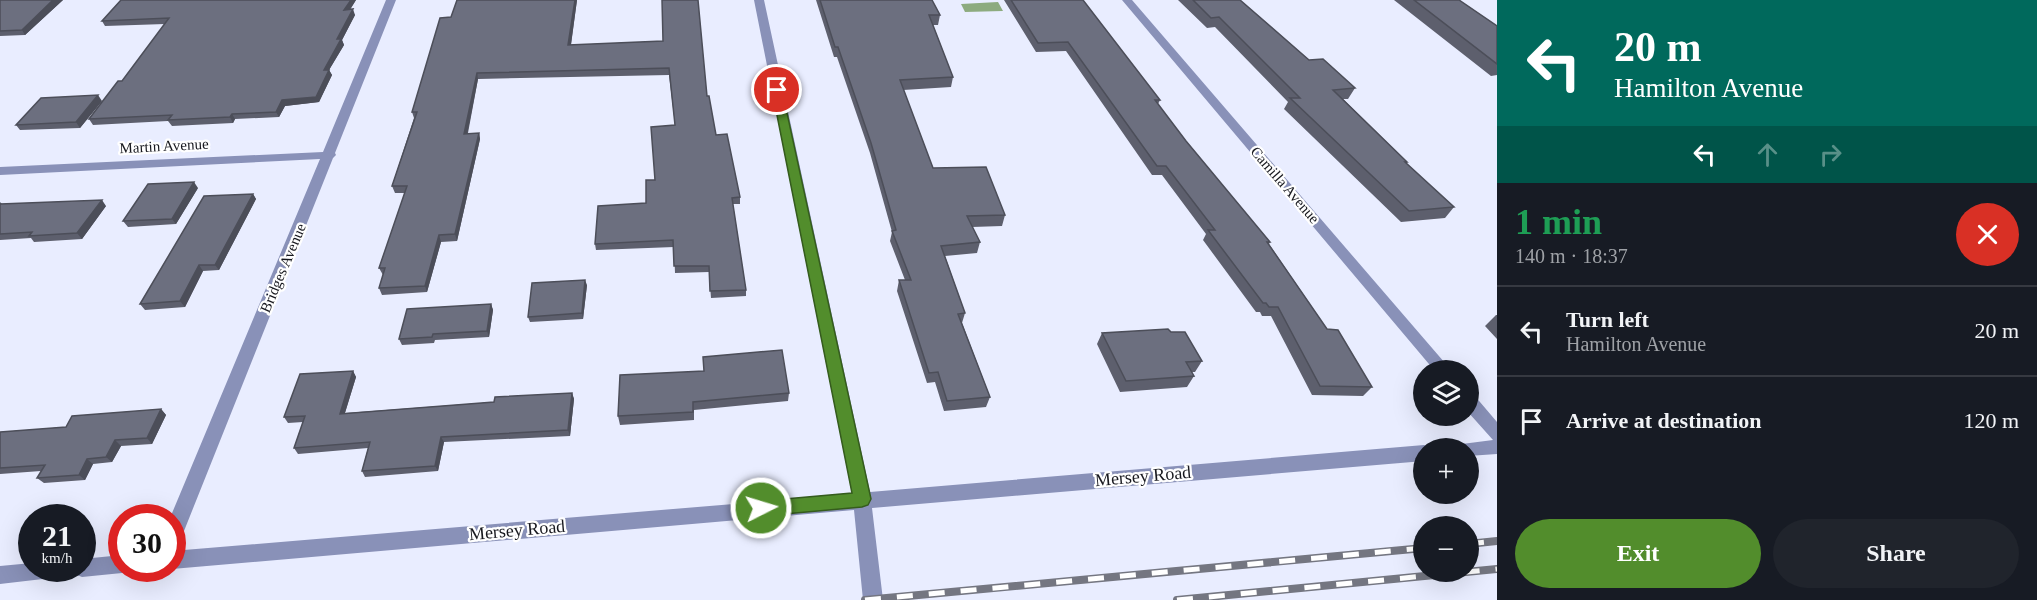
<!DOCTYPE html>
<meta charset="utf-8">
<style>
body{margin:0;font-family:"Times New Roman",serif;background:#20242c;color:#f1f3f6;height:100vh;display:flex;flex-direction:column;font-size:22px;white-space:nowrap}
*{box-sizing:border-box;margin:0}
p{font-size:20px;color:#9ea1a6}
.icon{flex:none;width:33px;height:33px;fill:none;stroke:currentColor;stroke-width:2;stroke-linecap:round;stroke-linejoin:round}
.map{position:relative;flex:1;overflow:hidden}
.panel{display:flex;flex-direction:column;background:#171b24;width:540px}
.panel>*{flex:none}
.banner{background:#00695c;color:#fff;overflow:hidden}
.controls{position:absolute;left:1413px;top:360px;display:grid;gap:12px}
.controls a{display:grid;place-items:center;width:66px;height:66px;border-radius:50%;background:#171b24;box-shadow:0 6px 24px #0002;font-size:30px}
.speed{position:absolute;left:18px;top:504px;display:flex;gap:12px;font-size:30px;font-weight:700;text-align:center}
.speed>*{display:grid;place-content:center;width:78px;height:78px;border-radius:50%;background:#171b24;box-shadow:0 6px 24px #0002;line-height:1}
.speed small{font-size:15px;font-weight:400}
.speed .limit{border:9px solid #d22;background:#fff;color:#111}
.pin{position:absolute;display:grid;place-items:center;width:51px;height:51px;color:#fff;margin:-26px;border:3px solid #fff;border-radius:50%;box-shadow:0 2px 6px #0007}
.me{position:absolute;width:66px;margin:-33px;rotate:85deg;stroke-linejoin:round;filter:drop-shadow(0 0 4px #0008)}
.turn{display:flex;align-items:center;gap:21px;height:126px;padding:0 18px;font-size:27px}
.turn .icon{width:78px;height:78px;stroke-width:2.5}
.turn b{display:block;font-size:42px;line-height:51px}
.lanes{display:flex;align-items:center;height:57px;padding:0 18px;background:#0003;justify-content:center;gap:30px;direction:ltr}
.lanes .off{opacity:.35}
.round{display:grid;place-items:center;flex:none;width:63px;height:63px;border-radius:32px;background:#20242c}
.head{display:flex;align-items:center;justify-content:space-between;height:102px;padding:0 18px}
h1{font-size:36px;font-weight:700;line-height:45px;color:#1e9e55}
.cta{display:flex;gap:12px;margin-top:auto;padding:12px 18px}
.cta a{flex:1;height:69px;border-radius:36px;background:#528d2c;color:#fff;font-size:24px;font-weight:700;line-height:69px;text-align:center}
.cta a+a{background:#20242c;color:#f1f3f6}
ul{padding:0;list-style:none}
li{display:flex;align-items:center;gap:18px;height:90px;padding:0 18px;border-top:2px solid #363941}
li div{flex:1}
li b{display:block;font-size:22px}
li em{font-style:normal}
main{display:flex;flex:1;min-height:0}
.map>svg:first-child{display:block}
</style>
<main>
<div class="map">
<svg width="1497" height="600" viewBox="0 0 1497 600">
<rect width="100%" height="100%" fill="#e9edff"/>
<path fill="#8dab7f" d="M 998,2 L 1003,11 L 965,12 L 961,4 Z"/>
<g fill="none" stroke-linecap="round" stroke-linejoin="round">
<path fill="#8991b8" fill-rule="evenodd" d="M 386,0 L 396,0 L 335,153 L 336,155 L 333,158 L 182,536 L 179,542 L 172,545 L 172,518 L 170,518 L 320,159 L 0,175 L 0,167 L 323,152 Z
M 754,0 L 764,0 L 870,492 L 1424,445 L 1431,448 L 1424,448 L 1424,461 L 872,508 L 883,600 L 863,600 L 854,510 L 172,569 L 170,568 L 172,568 L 172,551 L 852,494 Z
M 1122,0 L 1132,0 L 1451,370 L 1434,370 Z
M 1468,393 L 1474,395 L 1497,422 L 1497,454 L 1468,456 L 1468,448 L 1459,448 L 1462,444 L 1493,440 L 1468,412 Z
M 122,555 L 122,568 L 130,568 L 122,573 L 82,577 L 77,575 L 0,584 L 0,566 L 32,563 L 32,568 L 82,568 L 82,559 Z"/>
<g stroke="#747681" stroke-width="8">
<path id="rail" d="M 1468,544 L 1497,541
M 865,600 L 1424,548
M 1177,600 L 1497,569"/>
</g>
<use href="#rail" stroke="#fff" stroke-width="5" stroke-dasharray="16" stroke-linecap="butt"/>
</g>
<path fill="#5d5f6d" d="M 0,0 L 63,0 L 25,35 L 0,36 Z
M 121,0 L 356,0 L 350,10 L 355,15 L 342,40 L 344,45 L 329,70 L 332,75 L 319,102 L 285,106 L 279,117 L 235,119 L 233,123 L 172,126 L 168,121 L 93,125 L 89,119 L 122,81 L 165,24 L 105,26 L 102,21 Z
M 457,0 L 577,0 L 571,45 L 663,41 L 707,96 L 716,135 L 740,197 L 740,204 L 733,204 L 746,290 L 746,296 L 711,298 L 709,272 L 675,273 L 674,247 L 596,250 L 595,244 L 646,203 L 675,125 L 669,75 L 478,79 L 468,133 L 479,133 L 480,139 L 457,241 L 441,242 L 427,292 L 382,295 L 379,288 L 383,275 L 379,268 L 405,193 L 395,193 L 392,186 L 414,118 L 412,112 L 451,17 Z
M 816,0 L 932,0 L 940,15 L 938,25 L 933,25 L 953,77 L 951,87 L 903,90 L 933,168 L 1005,215 L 1002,226 L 972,227 L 980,242 L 977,253 L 945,256 L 965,313 L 962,323 L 990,397 L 986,407 L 944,411 L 935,382 L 927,383 L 897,291 L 899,280 L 905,280 L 890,241 L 892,232 L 870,153 L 837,57 L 834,57 Z
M 1004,0 L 1083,0 L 1160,100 L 1158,104 L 1186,141 L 1270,242 L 1269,244 L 1327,329 L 1372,387 L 1363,396 L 1312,395 L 1271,316 L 1262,316 L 1260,312 L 1256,312 L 1203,240 L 1206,234 L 1162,175 L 1152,175 L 1066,51 L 1036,52 Z
M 1178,0 L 1240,0 L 1309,60 L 1355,88 L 1348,99 L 1343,99 L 1407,162 L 1406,163 L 1454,207 L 1445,218 L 1401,222 L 1284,109 L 1288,102 L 1215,27 L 1207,28 Z
M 1394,0 L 1459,0 L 1497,26 L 1497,75 L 1491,76 Z
M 102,101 L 80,128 L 20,130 L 16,125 Z
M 198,188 L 176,224 L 128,227 L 123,221 Z
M 253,194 L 256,199 L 219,270 L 203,271 L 185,307 L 145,310 L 140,304 Z
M 0,202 L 2,204 L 106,206 L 82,239 L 34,242 L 31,238 L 0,240 Z
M 587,285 L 583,319 L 530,322 L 528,317 Z
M 491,304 L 493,310 L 489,337 L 435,340 L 434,343 L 402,345 L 399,339 Z
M 1496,315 L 1497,315 L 1497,339 L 1485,326 Z
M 1171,332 L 1202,361 L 1195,372 L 1192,372 L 1194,376 L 1187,387 L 1120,392 L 1097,344 L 1102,333 Z
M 353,371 L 356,377 L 345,413 L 494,402 L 572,393 L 574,399 L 570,436 L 444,442 L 438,471 L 365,477 L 362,471 L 368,448 L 298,454 L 294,448 L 303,422 L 288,423 L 284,417 Z
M 620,375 L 789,393 L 788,401 L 694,410 L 694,420 L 620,425 L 618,416 Z
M 161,409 L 166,415 L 152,444 L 121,446 L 112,462 L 93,464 L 85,480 L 44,483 L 37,478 L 41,471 L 0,474 L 0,432 L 66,427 Z"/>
<path fill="#4c4e59" d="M 53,0 L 63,0 L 25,35 L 22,30 Z
M 351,0 L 356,0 L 346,15 L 344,10 Z
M 575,0 L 577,0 L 570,51 L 568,45 Z
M 353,9 L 355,15 L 342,40 L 344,45 L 329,70 L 332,75 L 319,102 L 285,106 L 279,117 L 276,112 L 282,100 L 324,70 L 337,39 Z
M 477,73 L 478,79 L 466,140 L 464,134 Z
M 98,95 L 102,101 L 80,128 L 76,122 Z
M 232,114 L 235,119 L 233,123 L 230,117 Z
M 479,133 L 480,139 L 457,241 L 455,234 Z
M 194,182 L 198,188 L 176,224 L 172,219 Z
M 253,194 L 256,199 L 219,270 L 215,265 Z
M 102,200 L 106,206 L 82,239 L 77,233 Z
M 439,235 L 441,242 L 427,292 L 425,286 Z
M 199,265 L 203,271 L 185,307 L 180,301 Z
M 585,280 L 587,285 L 583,319 L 582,313 Z
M 491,304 L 493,310 L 489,337 L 487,331 Z
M 353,371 L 356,377 L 343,419 L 340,414 Z
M 572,393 L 574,399 L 570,436 L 568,430 Z
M 161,409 L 166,415 L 152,444 L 147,438 Z
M 441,437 L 444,442 L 438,471 L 435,466 Z
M 115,440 L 121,446 L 112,462 L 106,457 Z
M 87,459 L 93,464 L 85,480 L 79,475 Z"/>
<path fill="#6c6f7f" stroke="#4c4e59" stroke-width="1.5" d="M 0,0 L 53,0 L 22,30 L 0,31 Z
M 121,0 L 351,0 L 344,10 L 353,9 L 337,39 L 341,39 L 324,70 L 329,70 L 316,97 L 282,100 L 276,112 L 232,114 L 230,117 L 168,120 L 172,115 L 89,119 L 118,81 L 122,81 L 169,18 L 102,21 Z
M 457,0 L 575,0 L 568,45 L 663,41 L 662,0 L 698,0 L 707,96 L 709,96 L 716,135 L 727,134 L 740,197 L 732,198 L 746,290 L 710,291 L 709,266 L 674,266 L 673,240 L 595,244 L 598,206 L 646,203 L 646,180 L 655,180 L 651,127 L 675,125 L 669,68 L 477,73 L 464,134 L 479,133 L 455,234 L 439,235 L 425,286 L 379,288 L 385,268 L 379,268 L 407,186 L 392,186 L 417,112 L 412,112 L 440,18 L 451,17 Z
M 820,0 L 932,0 L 940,15 L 929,15 L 953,77 L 900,80 L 933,168 L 986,167 L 1005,215 L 967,216 L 980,242 L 941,246 L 965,313 L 958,314 L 990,397 L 947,401 L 938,372 L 929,373 L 899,280 L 911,280 L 892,231 L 896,230 L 871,143 L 838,47 L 835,47 Z
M 1011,0 L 1083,0 L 1160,100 L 1155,100 L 1186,141 L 1270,242 L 1267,242 L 1327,329 L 1338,330 L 1372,387 L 1320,386 L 1278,307 L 1269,307 L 1266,303 L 1263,303 L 1208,230 L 1215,230 L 1166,166 L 1157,166 L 1068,42 L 1038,43 Z
M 1193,0 L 1240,0 L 1309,60 L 1323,59 L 1355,88 L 1333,90 L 1407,162 L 1405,162 L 1454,207 L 1409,211 L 1290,98 L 1300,98 L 1219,17 L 1211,18 Z
M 1414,0 L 1459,0 L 1497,26 L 1497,64 Z
M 98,95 L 76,122 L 16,125 L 41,98 Z
M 194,182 L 172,219 L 123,221 L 148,184 Z
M 253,194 L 215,265 L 199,265 L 180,301 L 140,304 L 204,196 Z
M 102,200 L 77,233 L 29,236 L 32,232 L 0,234 L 0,204 Z
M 585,280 L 582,313 L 528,317 L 532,283 Z
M 491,304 L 487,331 L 433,334 L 432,337 L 399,339 L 407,309 Z
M 1168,329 L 1171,332 L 1185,332 L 1202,361 L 1186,362 L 1194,376 L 1126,381 L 1102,333 Z
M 782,350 L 789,393 L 693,402 L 693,412 L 618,416 L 620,375 L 704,371 L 703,357 Z
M 353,371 L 340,414 L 494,402 L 495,397 L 572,393 L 568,430 L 441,437 L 435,466 L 362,471 L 370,442 L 294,448 L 305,416 L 284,417 L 300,374 Z
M 161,409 L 147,438 L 115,440 L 106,457 L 87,459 L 79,475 L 37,478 L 45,465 L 0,468 L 0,432 L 66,427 L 72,416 Z"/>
<path fill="#528d2c" stroke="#355c1d" stroke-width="1.5" d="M 777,87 L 782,90 L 871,499 L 868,505 L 862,507 L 761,516 L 755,514 L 752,508 L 755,503 L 761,501 L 852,493 L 772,90 Z"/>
<g text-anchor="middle" stroke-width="4.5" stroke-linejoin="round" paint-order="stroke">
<g font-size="15" fill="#17181e" stroke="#fff">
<text transform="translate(164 146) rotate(-3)" y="5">Martin Avenue</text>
<text transform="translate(1285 185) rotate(49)" y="5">Camilla Avenue</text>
<text transform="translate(283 268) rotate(-67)" y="5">Bridges Avenue</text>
</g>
<g font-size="18" fill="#17181e" stroke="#fff">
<text transform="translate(1143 476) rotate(-5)" y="6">Mersey Road</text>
<text transform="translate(517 530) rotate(-5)" y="6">Mersey Road</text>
</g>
</g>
</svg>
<div class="controls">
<a><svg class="icon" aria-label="layers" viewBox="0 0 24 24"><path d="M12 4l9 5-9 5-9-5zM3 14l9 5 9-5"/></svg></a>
<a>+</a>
<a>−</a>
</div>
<div class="speed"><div>21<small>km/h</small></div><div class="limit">30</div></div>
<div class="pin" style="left:777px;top:90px;background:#d93025"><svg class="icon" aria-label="arrive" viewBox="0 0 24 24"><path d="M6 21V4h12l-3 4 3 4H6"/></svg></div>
<svg class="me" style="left:761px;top:508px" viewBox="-20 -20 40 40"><circle r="17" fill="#528d2c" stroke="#fff" stroke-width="3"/><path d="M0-11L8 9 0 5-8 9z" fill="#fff"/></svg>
</div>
<section class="panel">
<div class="banner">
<div class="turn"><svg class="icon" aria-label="left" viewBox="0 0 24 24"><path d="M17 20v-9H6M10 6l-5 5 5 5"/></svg><div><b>20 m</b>Hamilton Avenue</div></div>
<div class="lanes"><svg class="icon" aria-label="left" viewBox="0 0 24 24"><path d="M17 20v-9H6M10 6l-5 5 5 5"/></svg><svg class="icon off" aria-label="ahead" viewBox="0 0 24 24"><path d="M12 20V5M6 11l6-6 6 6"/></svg><svg class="icon off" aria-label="right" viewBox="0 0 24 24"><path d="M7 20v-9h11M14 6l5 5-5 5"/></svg></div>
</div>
<div class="head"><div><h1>1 min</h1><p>140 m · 18:37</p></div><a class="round" style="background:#d93025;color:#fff"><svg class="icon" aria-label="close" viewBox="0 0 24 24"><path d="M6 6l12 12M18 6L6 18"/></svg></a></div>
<ul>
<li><svg class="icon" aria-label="left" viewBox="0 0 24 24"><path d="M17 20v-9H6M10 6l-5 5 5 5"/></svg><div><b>Turn left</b><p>Hamilton Avenue</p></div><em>20 m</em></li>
<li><svg class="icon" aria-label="arrive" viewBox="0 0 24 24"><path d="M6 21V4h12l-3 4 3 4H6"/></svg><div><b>Arrive at destination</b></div><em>120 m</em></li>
</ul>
<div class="cta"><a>Exit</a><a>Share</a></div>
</section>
</main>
